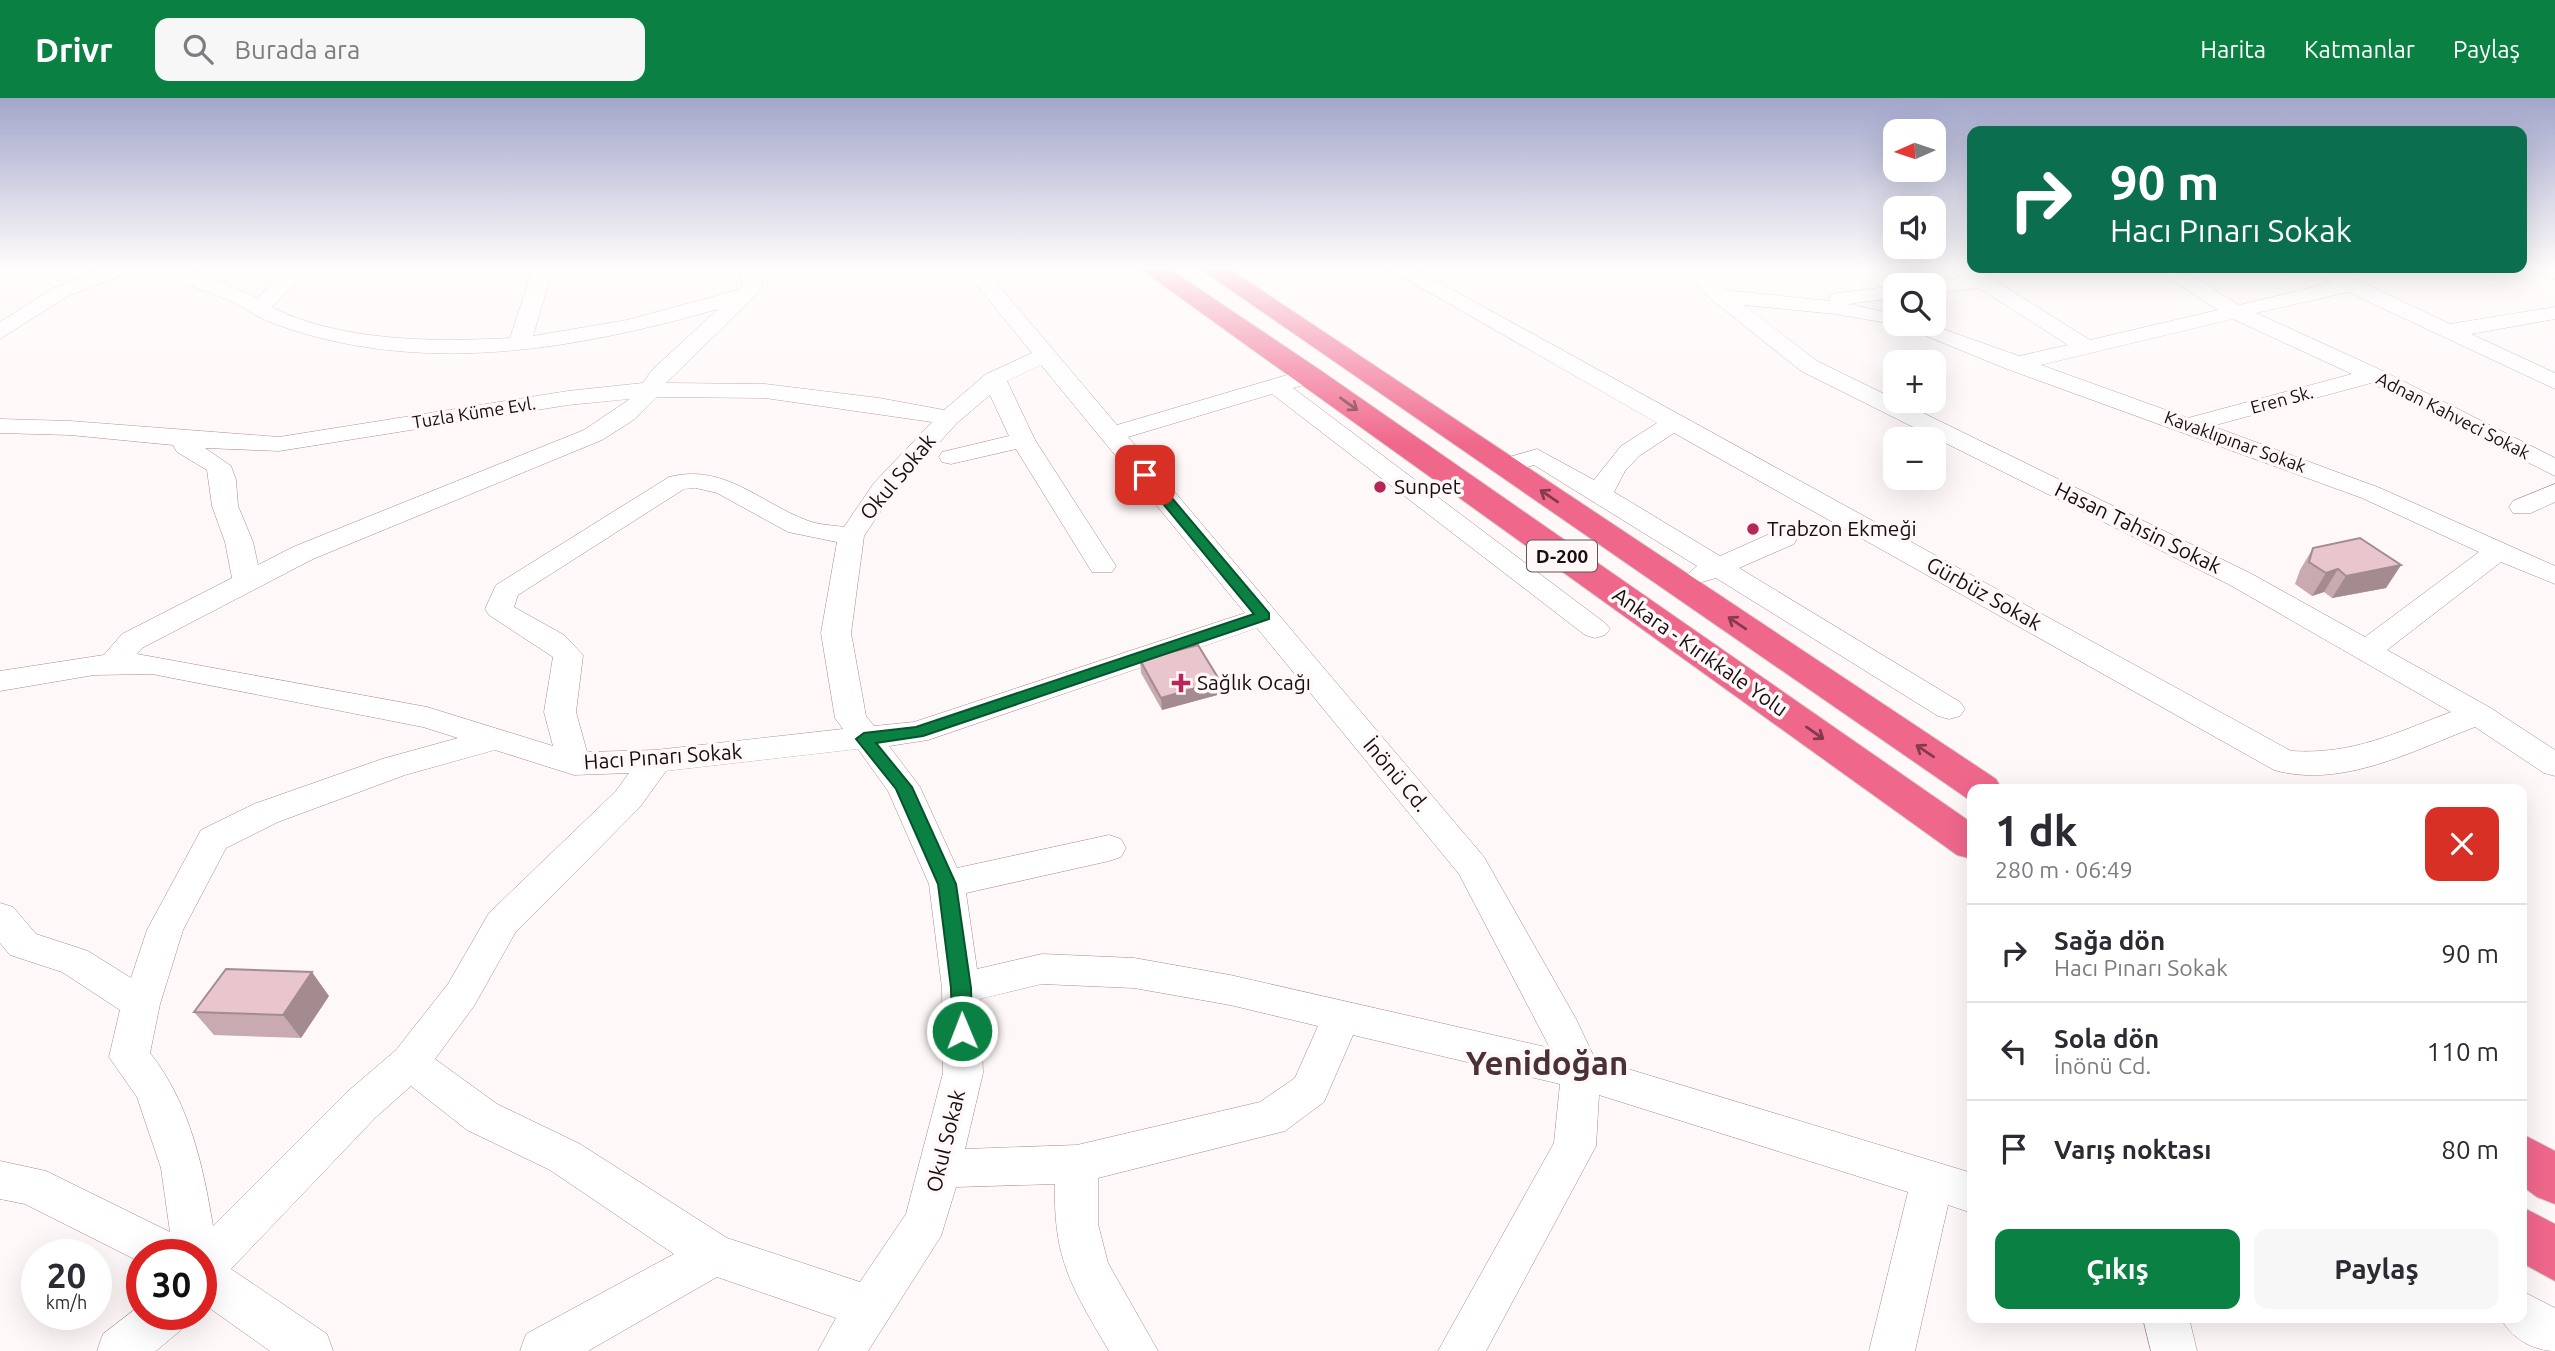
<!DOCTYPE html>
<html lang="tr">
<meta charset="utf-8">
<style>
body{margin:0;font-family:Ubuntu,sans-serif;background:#f7f7f7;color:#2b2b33;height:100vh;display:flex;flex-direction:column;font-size:26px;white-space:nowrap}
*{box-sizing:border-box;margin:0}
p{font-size:23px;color:#7c7c81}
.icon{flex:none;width:38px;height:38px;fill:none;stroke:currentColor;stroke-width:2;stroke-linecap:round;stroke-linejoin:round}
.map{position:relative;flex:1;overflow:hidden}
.details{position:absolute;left:1967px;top:686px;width:560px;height:539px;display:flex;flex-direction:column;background:#fff;border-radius:14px;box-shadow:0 7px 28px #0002}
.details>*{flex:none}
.hud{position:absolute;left:1967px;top:28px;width:560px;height:147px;border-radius:14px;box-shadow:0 7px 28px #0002;background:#0b6e4f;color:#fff;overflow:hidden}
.needle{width:46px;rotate:267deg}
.buttons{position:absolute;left:1883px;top:21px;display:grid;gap:14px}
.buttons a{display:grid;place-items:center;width:63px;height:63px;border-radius:14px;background:#fff;box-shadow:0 7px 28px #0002;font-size:35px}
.speed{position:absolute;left:21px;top:1141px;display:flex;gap:14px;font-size:35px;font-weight:700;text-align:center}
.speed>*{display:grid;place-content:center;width:91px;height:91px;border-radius:50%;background:#fff;box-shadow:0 7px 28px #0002;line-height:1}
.speed small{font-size:18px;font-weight:400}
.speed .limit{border:10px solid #d22;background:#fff;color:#111}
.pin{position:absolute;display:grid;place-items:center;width:60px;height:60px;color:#fff;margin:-30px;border-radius:14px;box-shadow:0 4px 10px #0006}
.me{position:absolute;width:77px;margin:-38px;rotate:359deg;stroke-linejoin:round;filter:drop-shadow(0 0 5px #0008)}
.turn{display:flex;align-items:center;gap:24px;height:147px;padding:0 28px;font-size:32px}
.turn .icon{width:91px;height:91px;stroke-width:2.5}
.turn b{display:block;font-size:49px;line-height:60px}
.round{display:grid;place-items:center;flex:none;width:74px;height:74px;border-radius:14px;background:#f7f7f7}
.overview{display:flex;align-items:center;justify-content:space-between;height:119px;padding:0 28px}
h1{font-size:42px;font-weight:600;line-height:52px}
.cta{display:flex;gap:14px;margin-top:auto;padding:14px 28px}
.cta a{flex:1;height:80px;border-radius:14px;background:#0b8043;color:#fff;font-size:28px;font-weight:600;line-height:80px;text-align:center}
.cta a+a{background:#f7f7f7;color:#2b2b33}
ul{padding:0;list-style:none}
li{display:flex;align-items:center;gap:21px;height:98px;padding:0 28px;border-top:2px solid #e1e1e2}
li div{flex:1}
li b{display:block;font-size:26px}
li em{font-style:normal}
header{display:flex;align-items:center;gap:42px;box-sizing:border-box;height:98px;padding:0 35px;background:#0b8043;color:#fff}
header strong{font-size:33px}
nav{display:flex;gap:38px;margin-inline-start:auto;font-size:24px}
.search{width:490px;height:63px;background:#f7f7f7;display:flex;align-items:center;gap:18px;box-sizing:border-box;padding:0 24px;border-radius:14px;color:#7c7c81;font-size:26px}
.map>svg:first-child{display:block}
</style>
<header>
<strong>Drivr</strong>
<div class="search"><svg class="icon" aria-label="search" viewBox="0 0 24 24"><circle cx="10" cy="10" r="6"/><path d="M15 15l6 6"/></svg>Burada ara</div>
<nav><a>Harita</a><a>Katmanlar</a><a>Paylaş</a></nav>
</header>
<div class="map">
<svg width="2555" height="1253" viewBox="0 0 2555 1253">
<rect width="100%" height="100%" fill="#fff8f9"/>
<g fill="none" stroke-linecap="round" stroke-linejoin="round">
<g stroke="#aa8a90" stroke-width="1">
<path id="minor" d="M 104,170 L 133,170 L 130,174 L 66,199 L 0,241 L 0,224 L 52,191 Z
M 161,170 L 189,170 L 257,200 L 288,170 L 310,170 L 272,209 C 340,244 436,244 510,240 L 533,170 L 553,170 L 533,238 L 627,222 L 738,192 L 743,187 L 738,170 L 758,170 L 763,187 L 753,200 L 666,285 L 765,286 L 879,300 L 944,312 L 986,276 L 1032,255 L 963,170 L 984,170 L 1117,327 L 1287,277 L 1303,277 L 1307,282 L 1303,287 L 1293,290 L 1605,525 L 1610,531 L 1605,537 L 1595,540 L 1585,537 L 1272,296 L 1128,339 L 1484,759 L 1576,921 L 1595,961 L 1972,1075 L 1972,1115 L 1948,1107 L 1915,1253 L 1869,1253 L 1908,1094 L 1599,997 L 1596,1048 L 1486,1253 L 1438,1253 L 1554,1045 L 1560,986 L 1353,937 L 1324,1004 L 1285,1033 L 1098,1080 L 1098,1126 L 1108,1165 L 1158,1253 L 1109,1253 C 1072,1190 1053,1161 1055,1086 L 956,1089 L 941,1138 L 868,1253 L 818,1253 L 836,1220 L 717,1179 L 588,1253 L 520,1253 L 526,1236 L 674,1156 L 550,1072 L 467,1032 L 411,988 L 375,1020 L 231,1171 L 327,1236 L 333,1253 L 270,1253 L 201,1204 L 201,1157 L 142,1157 L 142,1165 L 25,1106 L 0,1101 L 0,1063 L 46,1073 L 170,1134 L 161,1070 L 137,999 L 109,959 L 120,912 L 62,874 L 10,857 L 0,845 L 0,805 L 13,809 L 36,836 L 88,853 L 131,880 L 147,832 L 201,732 L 254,706 L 382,661 L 458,640 L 423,629 L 152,576 L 94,577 L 0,593 L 0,573 L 104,557 L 122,536 L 232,480 L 225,444 L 212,408 L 207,372 L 177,354 L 173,347 L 70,337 L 0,335 L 0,321 L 70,323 L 279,339 L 568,293 L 643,285 L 652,272 L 718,211 C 574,252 420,279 275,226 C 258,220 244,209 228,202 C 211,194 171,183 161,170 ZM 1041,267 L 1245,515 L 914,624 L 874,628 L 866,618 L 851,535 L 864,438 L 893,395 L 957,325 L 990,297 L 1009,338 L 942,354 L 939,359 L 942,364 L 951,366 L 1016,351 L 1092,474 L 1112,474 L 1116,468 L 1035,342 L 1007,283 ZM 657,299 L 765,300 L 932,324 L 874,385 L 844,429 C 831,427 818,427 806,422 C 759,404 724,365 669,379 L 496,487 L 485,511 L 489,517 L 553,559 L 544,614 L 553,648 L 427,609 L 137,556 L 142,550 L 313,461 L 602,342 L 635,321 ZM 630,301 L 584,332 L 293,449 L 258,467 L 253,444 L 238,408 L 236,382 L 231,368 L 205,350 L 279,353 L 568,307 ZM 696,390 L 717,395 L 788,434 L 837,444 L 821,535 L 835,620 L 843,631 L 656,652 L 587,654 L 576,614 L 583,557 L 564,537 L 514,509 L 518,497 L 684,391 ZM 1257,530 L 1459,776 L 1550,950 L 1230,877 L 1134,860 L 1042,856 L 977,871 L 966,795 L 1109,763 L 1121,759 L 1126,750 L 1121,741 L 1109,737 L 957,770 L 920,689 L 889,648 L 928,642 ZM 858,651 L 888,693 L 929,786 L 942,890 L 943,975 L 906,1116 L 860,1184 L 727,1140 L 580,1046 L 497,1006 L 435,961 L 474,908 L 515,835 L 640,709 L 666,673 ZM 495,652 L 574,677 L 629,675 L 616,693 L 489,815 L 448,886 L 396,952 L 347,994 L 213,1128 C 203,1067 189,1004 150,955 L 160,906 L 183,832 L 226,750 L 278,724 L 405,677 ZM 1042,886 L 1134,890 L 1230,907 L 1318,928 L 1295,980 L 1260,1004 L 1077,1047 L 965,1051 L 983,975 L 980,901 Z
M 1387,170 L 1413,170 L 2291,653 C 2353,657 2395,635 2451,614 L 2230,487 L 1801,273 L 1712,202 L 1681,170 L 1703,170 L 1725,192 L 1829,203 L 1831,197 L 1838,195 L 1895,188 L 1895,200 L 1848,206 L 1895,216 L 1895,226 L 1929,226 L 2019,258 L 2068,247 L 1979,190 L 1934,195 L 1934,187 L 1925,187 L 1927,185 L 1962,180 L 1950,170 L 1975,170 L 2090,242 L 2218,212 L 2154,170 L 2179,170 L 2239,207 L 2331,185 L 2305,170 L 2332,170 L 2450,226 L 2555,209 L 2555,221 L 2471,236 L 2555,275 L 2555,291 L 2348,194 L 2256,215 L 2381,272 L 2555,360 L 2555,378 L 2371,285 L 2212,328 L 2380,390 L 2555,468 L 2555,486 L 2501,464 L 2387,552 L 2489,609 L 2555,652 L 2555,678 L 2544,675 L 2475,629 C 2412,653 2342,691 2274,672 L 1674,335 L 1639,358 L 1625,373 L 1614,394 L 1720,458 L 1774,434 L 1794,434 L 1797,440 L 1794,446 L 1739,470 L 1960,604 L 1965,611 L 1960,618 L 1949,621 L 1938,618 L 1716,480 L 1702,484 L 1692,482 L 1688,476 L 1697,468 L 1534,367 L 1504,376 L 1495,373 L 1491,368 L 1495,363 L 1537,351 L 1594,382 L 1621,348 L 1657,325 ZM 1744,207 L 1835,216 L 1899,227 L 2007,271 L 2362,400 L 2479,454 L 2365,539 L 2250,475 L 1817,263 ZM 2233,221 L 2352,276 L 2188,320 L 2041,267 Z
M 2533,170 L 2555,170 L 2555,181 Z
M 2555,386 L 2555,404 L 2531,415 L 2513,415 L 2509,409 L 2513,403 Z
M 2522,1193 L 2555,1210 L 2555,1253 C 2534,1253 2510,1240 2501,1220 L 2522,1220 Z
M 142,1206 L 142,1216 L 188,1216 L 181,1232 L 156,1253 L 97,1253 L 103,1236 Z
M 2143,1220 L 2189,1220 L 2197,1253 L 2151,1253 Z"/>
</g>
<g stroke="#d5d3d4" stroke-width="2">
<path id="highway" d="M 1139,170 L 1168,170 L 1320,272 L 1972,725 L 1972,761 L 1957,757 Z
M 1199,170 L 1228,170 L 1996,681 L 2002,691 L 1972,691 L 1972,702 L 1968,701 Z
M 2522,1036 L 2555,1053 L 2555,1106 L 2537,1099 L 2522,1088 Z
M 2522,1109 L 2555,1126 L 2555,1183 L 2522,1165 Z"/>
</g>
<use href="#minor" fill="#fff" fill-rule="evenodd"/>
<use href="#highway" fill="#f0678c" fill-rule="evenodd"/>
</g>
<path fill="#c8aab0" d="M 2313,450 L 2401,467 L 2386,490 L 2332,500 L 2324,494 L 2312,498 L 2295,486 L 2300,472 Z
M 1140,562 L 1220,583 L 1221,596 L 1162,612 L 1141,575 Z
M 329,898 L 301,940 L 214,937 L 194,914 Z"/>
<path fill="#a38b90" d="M 2401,467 L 2386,490 L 2332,500 L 2346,478 Z
M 2338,471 L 2324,494 L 2312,498 L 2326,475 Z
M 1220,583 L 1221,596 L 1162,612 L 1161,600 Z
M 312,874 L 329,898 L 301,940 L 283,917 Z"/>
<path fill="#e9c6cd" stroke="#a38b90" stroke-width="2" d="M 2360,440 L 2401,467 L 2346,478 L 2338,471 L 2326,475 L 2309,464 L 2313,450 Z
M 1198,547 L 1220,583 L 1161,600 L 1140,562 Z
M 226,871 L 312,874 L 283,917 L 194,914 Z"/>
<defs><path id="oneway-shaft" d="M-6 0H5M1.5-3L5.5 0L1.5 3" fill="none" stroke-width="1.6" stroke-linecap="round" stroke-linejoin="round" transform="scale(1.75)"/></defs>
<g stroke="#843a4e">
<use href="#oneway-shaft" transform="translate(1349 306) rotate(36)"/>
<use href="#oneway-shaft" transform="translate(1549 398) rotate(-146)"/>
<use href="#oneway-shaft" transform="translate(1737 525) rotate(-146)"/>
<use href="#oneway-shaft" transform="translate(1815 635) rotate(35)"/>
<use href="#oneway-shaft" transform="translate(1925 653) rotate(-146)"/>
</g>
<linearGradient id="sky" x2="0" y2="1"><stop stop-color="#a2a6cb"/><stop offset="0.49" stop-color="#fffcfc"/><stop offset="1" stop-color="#fffcfc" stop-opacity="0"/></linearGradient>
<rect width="2555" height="346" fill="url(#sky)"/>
<path fill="#0b8043" stroke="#07532c" stroke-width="2" d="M 1145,373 L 1150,374 L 1269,515 L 1269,521 L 923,638 L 876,645 L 912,689 L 956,786 L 971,890 L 972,933 L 969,938 L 955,938 L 952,933 L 951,890 L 938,786 L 896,691 L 856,641 L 864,635 L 916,629 L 1254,516 L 1141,379 L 1141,374 Z"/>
<g fill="#b62759" stroke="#fff8f9" stroke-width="2.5">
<circle cx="1380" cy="389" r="7"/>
<circle cx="1753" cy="431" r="7"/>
<path d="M1177.5 574.5h7v7h7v7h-7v7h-7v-7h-7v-7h7z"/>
</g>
<g text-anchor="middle" stroke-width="7" stroke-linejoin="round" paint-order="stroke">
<g font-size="18" fill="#180d10" stroke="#fff8f9">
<text transform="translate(2282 302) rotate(-15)" y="6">Eren Sk.</text>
<text transform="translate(474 315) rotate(-9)" y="6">Tuzla Küme Evl.</text>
<text transform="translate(2453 318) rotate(27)" y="6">Adnan Kahveci Sokak</text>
<text transform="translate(2235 344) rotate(20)" y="6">Kavaklıpınar Sokak</text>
</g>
<rect fill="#fff8f9" stroke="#5d5456" stroke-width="2" x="1527" y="442.5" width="70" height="31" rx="5"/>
<g font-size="19" font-weight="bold" fill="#180d10">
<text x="1562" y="465">D-200</text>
</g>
<g font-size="21" fill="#180d10" stroke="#fff8f9">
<text transform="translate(898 379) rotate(-50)" y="7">Okul Sokak</text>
<text transform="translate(2138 430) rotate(26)" y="7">Hasan Tahsin Sokak</text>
<text transform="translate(1984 496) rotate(29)" y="7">Gürbüz Sokak</text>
<text transform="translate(1700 554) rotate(35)" y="7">Ankara - Kırıkkale Yolu</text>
<text transform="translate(663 659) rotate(-4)" y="7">Hacı Pınarı Sokak</text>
<text transform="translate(1396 677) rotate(50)" y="7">İnönü Cd.</text>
<text transform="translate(946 1043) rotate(-76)" y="7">Okul Sokak</text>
</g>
<g font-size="21" fill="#180d10" stroke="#fff8f9" text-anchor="start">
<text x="1394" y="396">Sunpet</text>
<text x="1767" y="438">Trabzon Ekmeği</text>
<text x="1197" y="592">Sağlık Ocağı</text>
</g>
<g font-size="33" font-weight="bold" fill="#4b3036" stroke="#fff8f9">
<text x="1547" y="977">Yenidoğan</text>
</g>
</g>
</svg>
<div class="buttons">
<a><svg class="needle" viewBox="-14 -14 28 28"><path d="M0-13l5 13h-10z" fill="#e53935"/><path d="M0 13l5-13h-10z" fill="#7c7c81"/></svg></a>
<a><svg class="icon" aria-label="sound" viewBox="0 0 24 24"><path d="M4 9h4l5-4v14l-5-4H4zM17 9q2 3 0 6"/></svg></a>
<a><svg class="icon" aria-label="search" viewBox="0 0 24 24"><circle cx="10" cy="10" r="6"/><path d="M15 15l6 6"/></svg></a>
<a>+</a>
<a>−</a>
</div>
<div class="speed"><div>20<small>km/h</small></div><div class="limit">30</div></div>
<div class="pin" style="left:1145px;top:377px;background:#d93025"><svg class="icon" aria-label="arrive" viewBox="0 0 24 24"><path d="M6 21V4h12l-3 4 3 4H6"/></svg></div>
<svg class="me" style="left:962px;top:933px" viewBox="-20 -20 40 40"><circle r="17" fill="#0b8043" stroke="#fff" stroke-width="3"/><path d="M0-11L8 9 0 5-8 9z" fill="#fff"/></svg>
<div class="hud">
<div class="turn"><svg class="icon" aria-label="right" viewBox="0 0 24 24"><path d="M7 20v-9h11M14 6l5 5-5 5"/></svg><div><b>90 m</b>Hacı Pınarı Sokak</div></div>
</div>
<section class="details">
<div class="overview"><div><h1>1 dk</h1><p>280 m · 06:49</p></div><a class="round" style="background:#d93025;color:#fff"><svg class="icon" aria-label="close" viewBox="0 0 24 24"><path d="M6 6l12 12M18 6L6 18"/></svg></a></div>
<ul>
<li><svg class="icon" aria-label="right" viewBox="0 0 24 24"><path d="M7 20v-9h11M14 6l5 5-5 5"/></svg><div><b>Sağa dön</b><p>Hacı Pınarı Sokak</p></div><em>90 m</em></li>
<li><svg class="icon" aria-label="left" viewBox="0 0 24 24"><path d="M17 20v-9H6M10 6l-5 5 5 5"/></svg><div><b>Sola dön</b><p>İnönü Cd.</p></div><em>110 m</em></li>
<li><svg class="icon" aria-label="arrive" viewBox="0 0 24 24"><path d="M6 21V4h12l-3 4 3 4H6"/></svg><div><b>Varış noktası</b></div><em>80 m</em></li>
</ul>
<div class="cta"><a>Çıkış</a><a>Paylaş</a></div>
</section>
</div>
